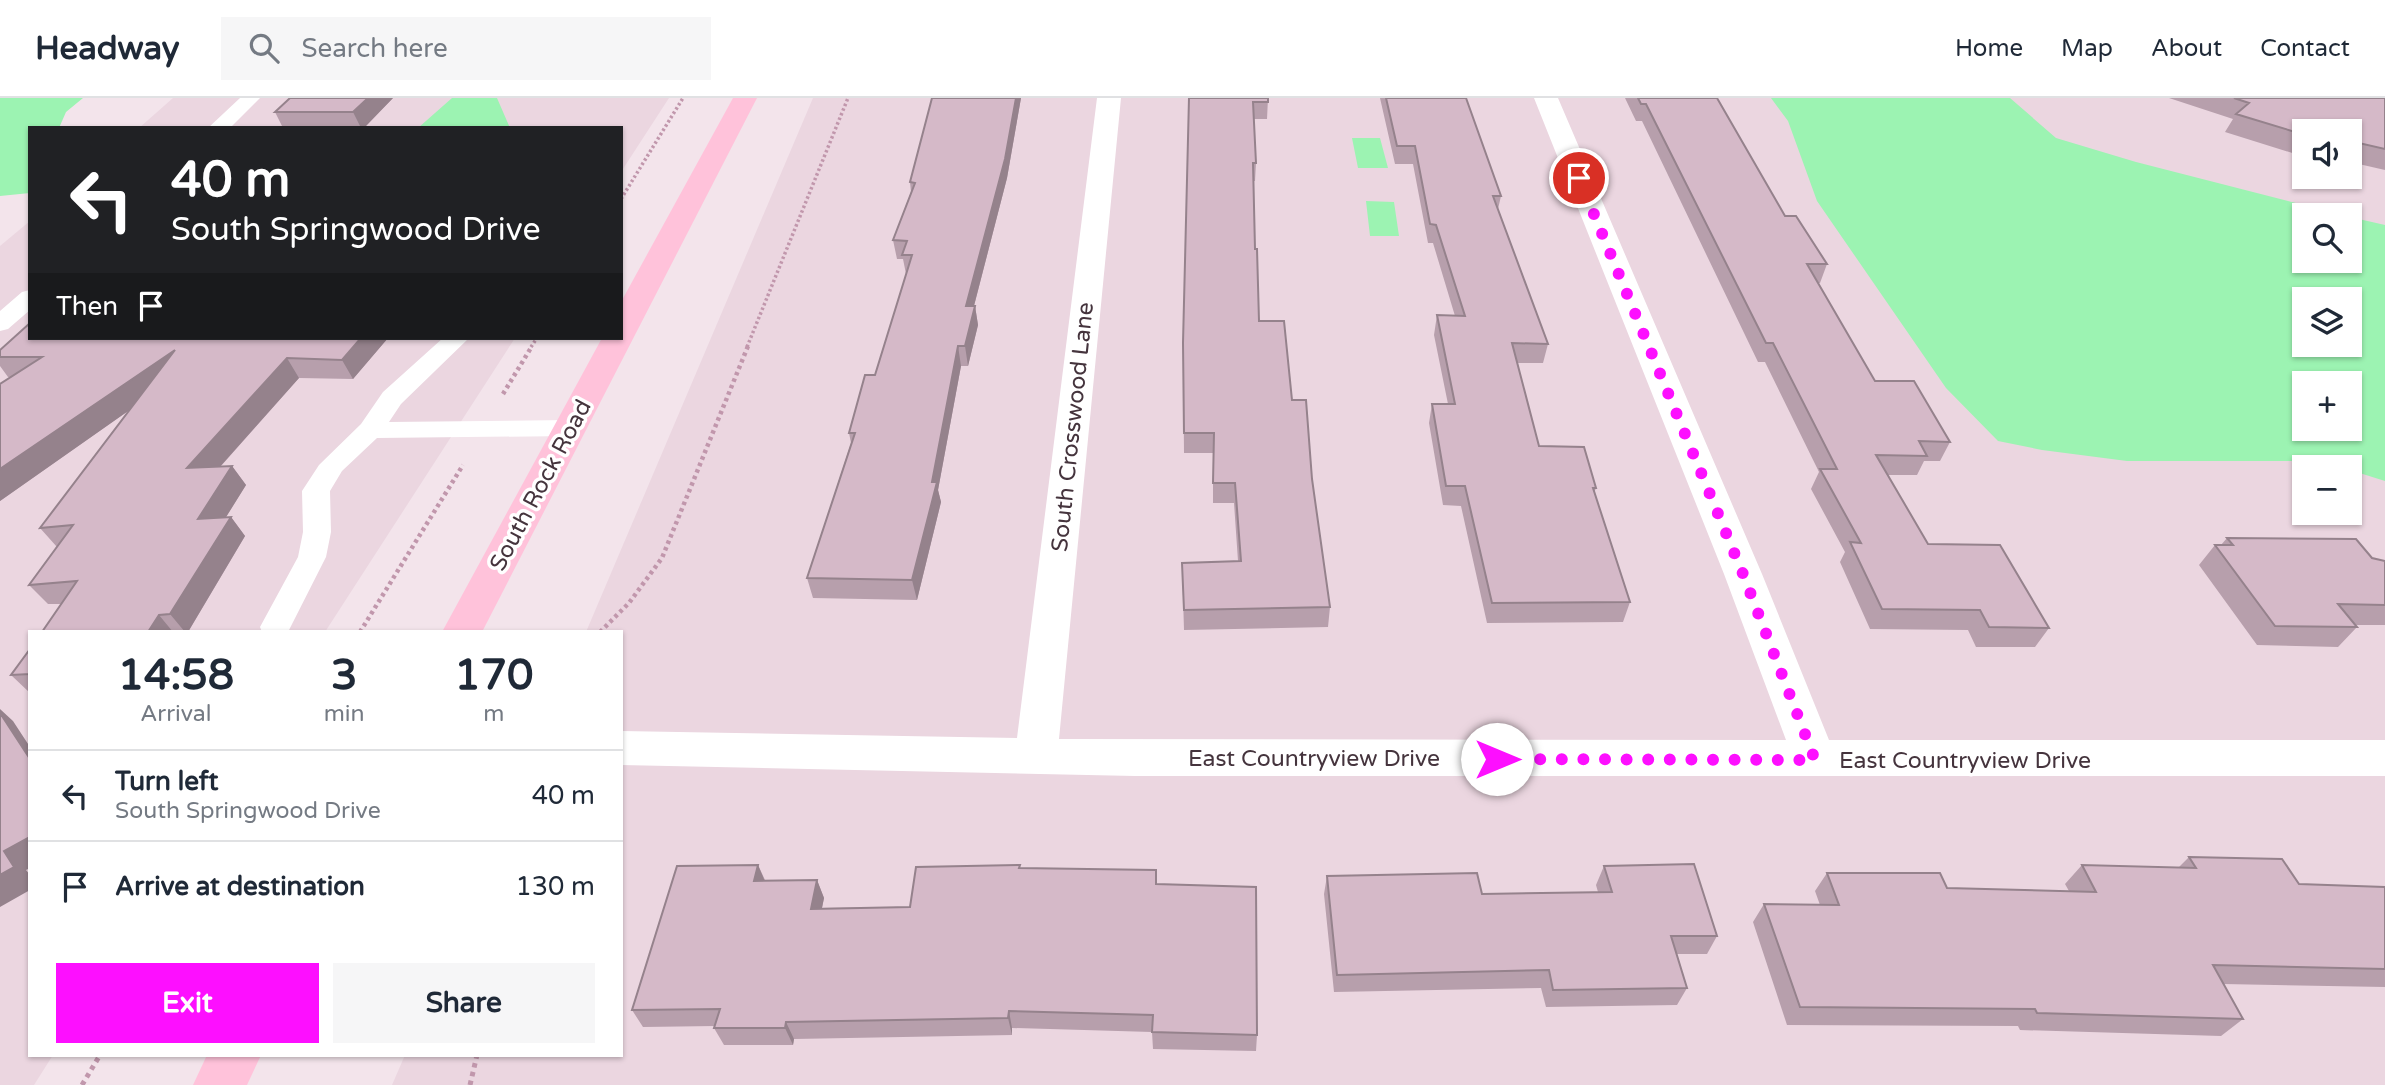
<!DOCTYPE html>
<meta charset="utf-8">
<style>
body{margin:0;font-family:"Varela Round",sans-serif;background:#f6f6f7;color:#1f2937;height:100vh;display:flex;flex-direction:column;font-size:26px;white-space:nowrap}
*{box-sizing:border-box;margin:0}
p{font-size:23px;color:#747a83}
.icon{flex:none;width:38px;height:38px;fill:none;stroke:currentColor;stroke-width:2;stroke-linecap:round;stroke-linejoin:round}
.map{position:relative;flex:1;overflow:hidden}
.panel{position:absolute;left:28px;top:532px;width:595px;height:427px;display:flex;flex-direction:column;background:#fff;border-radius:0px;box-shadow:0 2px 5px #0004}
.panel>*{flex:none}
.top-card{position:absolute;left:28px;top:28px;width:595px;height:214px;border-radius:0px;box-shadow:0 2px 5px #0004;background:#202124;color:#fff;overflow:hidden}
.fabs{position:absolute;left:2292px;top:21px;display:grid;gap:14px}
.fabs a{display:grid;place-items:center;width:70px;height:70px;border-radius:0px;background:#fff;box-shadow:0 2px 5px #0004;font-size:35px}
.pin{position:absolute;display:grid;place-items:center;width:60px;height:60px;color:#fff;margin:-30px;border:4px solid #fff;border-radius:50%;box-shadow:0 2px 7px #0007}
.me{position:absolute;width:77px;margin:-38px;rotate:90deg;stroke-linejoin:round;filter:drop-shadow(0 0 5px #0008)}
.turn{display:flex;align-items:center;gap:24px;height:147px;padding:0 28px;font-size:32px}
.turn .icon{width:91px;height:91px;stroke-width:2.5}
.turn b{display:block;font-size:49px;line-height:60px}
.then{display:flex;align-items:center;height:66px;padding:0 28px;background:#0003;gap:14px;font-size:26px}
.eta{display:flex;justify-content:space-evenly;align-items:center;height:119px;text-align:center}
.eta b{font-size:42px;font-weight:700;line-height:49px}
.button{display:flex;gap:14px;margin-top:auto;padding:14px 28px}
.button a{flex:1;height:80px;border-radius:0px;background:#fd0fff;color:#fff;font-size:28px;font-weight:700;line-height:80px;text-align:center}
.button a+a{background:#f6f6f7;color:#1f2937}
ul{padding:0;list-style:none}
li{display:flex;align-items:center;gap:21px;height:91px;padding:0 28px;border-top:2px solid #e0e1e3}
li div{flex:1}
li b{display:block;font-size:26px}
li em{font-style:normal}
header{display:flex;align-items:center;gap:42px;box-sizing:border-box;height:98px;padding:0 35px;background:#fff;border-bottom:2px solid #e0e1e3}
header strong{font-size:33px}
nav{display:flex;gap:38px;margin-inline-start:auto;font-size:24px}
.search{width:490px;height:63px;background:#f6f6f7;display:flex;align-items:center;gap:18px;box-sizing:border-box;padding:0 24px;border-radius:0px;color:#747a83;font-size:26px}
.map>svg:first-child{display:block}
</style>
<header>
<strong>Headway</strong>
<div class="search"><svg class="icon" aria-label="search" viewBox="0 0 24 24"><circle cx="10" cy="10" r="6"/><path d="M15 15l6 6"/></svg>Search here</div>
<nav><a>Home</a><a>Map</a><a>About</a><a>Contact</a></nav>
</header>
<div class="map">
<svg width="2385" height="987" viewBox="0 0 2385 987">
<rect width="100%" height="100%" fill="#f3e4eb"/>
<path fill="#ebd6e0" fill-rule="evenodd" d="M 173,0 L 669,0 L 621,74 L 621,30 L 139,30 Z
M 813,0 L 2385,0 L 2385,987 L 392,987 L 405,957 L 621,957 L 621,534 L 586,534 ZM 2305,33 L 2350,33 L 2350,79 L 2305,79 ZM 2305,117 L 2350,117 L 2350,163 L 2305,163 ZM 2305,201 L 2350,201 L 2350,247 L 2305,247 ZM 2305,285 L 2350,285 L 2350,331 L 2305,331 ZM 2305,369 L 2350,369 L 2350,415 L 2305,415 Z
M 30,123 L 30,240 L 515,240 L 325,534 L 30,534 L 30,957 L 53,957 L 34,987 L 0,987 L 0,148 Z"/>
<path fill="#9cf3b2" fill-rule="evenodd" d="M 0,0 L 83,0 L 66,14 L 59,30 L 30,30 L 30,95 L 0,98 Z
M 452,0 L 497,0 L 510,30 L 418,30 Z
M 1771,0 L 2010,0 L 2056,40 L 2136,64 L 2343,117 L 2305,117 L 2305,163 L 2350,163 L 2350,119 L 2385,127 L 2385,383 L 2350,372 L 2350,369 L 2320,363 L 2127,363 L 2042,352 L 1998,343 L 1946,290 L 1817,103 L 1788,23 ZM 2350,201 L 2350,247 L 2305,247 L 2305,201 ZM 2350,285 L 2350,331 L 2305,331 L 2305,285 Z
M 1352,40 L 1380,40 L 1388,70 L 1358,70 Z
M 1366,103 L 1394,104 L 1399,138 L 1370,138 Z"/>
<g fill="none" stroke-linecap="round" stroke-linejoin="round">
<path stroke="#c197ac" stroke-width="3.5" stroke-dasharray="2.5 2.5" stroke-linecap="butt" d="M 621,101 L 683,0
M 531,249 L 537,240
M 747,249 L 848,0"/>
<path stroke="#c197ac" stroke-width="4.5" stroke-dasharray="3.5 3.5" stroke-linecap="butt" d="M 503,296 L 532,248
M 360,534 L 463,367
M 600,534 L 629,505 L 662,460 L 748,248"/>
<path stroke="#c197ac" stroke-width="5" stroke-dasharray="4.5 4.5" stroke-linecap="butt" d="M 82,987 L 100,957
M 470,987 L 477,957"/>
<path fill="#fff" fill-rule="evenodd" d="M 240,0 L 260,0 L 230,30 L 208,30 Z
M 30,192 L 30,212 L 8,231 L 0,233 L 0,213 L 22,194 Z
M 443,240 L 469,240 L 401,306 L 389,324 L 570,322 L 579,324 L 583,330 L 579,336 L 570,338 L 377,340 L 342,373 L 330,393 L 331,434 L 326,459 L 288,534 L 262,534 L 260,529 L 298,459 L 303,434 L 302,393 L 319,367 L 361,326 L 383,294 Z"/>
<path fill="#fff" fill-rule="evenodd" d="M 1097,0 L 1121,0 L 1059,641 L 1786,642 L 1724,476 L 1534,0 L 1558,0 L 1762,476 L 1829,642 L 2385,642 L 2385,678 L 1135,678 L 621,667 L 621,633 L 1017,640 Z"/>
<path fill="#ffc2da" fill-rule="evenodd" d="M 733,0 L 757,0 L 482,534 L 442,534 L 602,240 L 621,240 L 621,204 Z
M 207,957 L 261,957 L 247,987 L 193,987 Z"/>
</g>
<path fill="#b79fac" d="M 393,0 L 364,30 L 283,30 L 275,14 Z
M 932,0 L 1021,0 L 1007,80 L 974,208 L 975,208 L 978,227 L 968,268 L 961,268 L 938,392 L 941,404 L 917,502 L 813,500 L 807,480 L 851,345 L 849,335 L 875,277 L 906,176 L 903,161 L 897,161 L 893,142 L 911,94 L 910,84 Z
M 1189,0 L 1268,0 L 1267,21 L 1253,21 L 1256,65 L 1255,83 L 1253,83 L 1255,151 L 1259,223 L 1292,302 L 1312,381 L 1330,509 L 1328,529 L 1184,532 L 1182,465 L 1238,463 L 1234,405 L 1213,405 L 1213,355 L 1184,355 L 1183,245 Z
M 1380,0 L 1466,0 L 1501,98 L 1498,111 L 1548,246 L 1543,265 L 1517,265 L 1539,348 L 1596,390 L 1594,395 L 1630,504 L 1623,524 L 1487,525 L 1461,408 L 1443,407 L 1429,325 L 1432,306 L 1448,306 L 1434,237 L 1437,217 L 1455,218 L 1433,145 L 1428,145 L 1413,66 L 1395,66 Z
M 1625,0 L 1717,0 L 1785,118 L 1827,166 L 1820,185 L 1818,185 L 1875,283 L 1950,344 L 1940,363 L 1924,363 L 1917,377 L 1887,377 L 1928,446 L 2049,530 L 2035,549 L 1976,549 L 1968,532 L 1870,531 L 1840,464 L 1845,454 L 1811,391 L 1819,374 L 1765,264 L 1758,264 L 1642,23 L 1636,23 Z
M 2169,0 L 2385,0 L 2385,72 L 2350,64 L 2350,33 L 2305,33 L 2305,59 L 2225,34 L 2233,21 Z
M 30,240 L 388,240 L 353,281 L 299,280 L 221,368 L 232,368 L 246,387 L 226,419 L 231,419 L 245,438 L 188,534 L 42,534 L 61,506 L 48,506 L 29,487 L 57,449 L 40,430 L 128,313 L 0,403 L 11,279 L 8,279 L 0,268 L 0,252 Z
M 2227,440 L 2372,460 L 2385,463 L 2385,527 L 2355,527 L 2357,529 L 2338,549 L 2257,547 L 2199,467 L 2215,447 L 2221,447 Z
M 30,551 L 30,595 L 11,577 Z
M 2189,759 L 2299,786 L 2385,789 L 2385,889 L 2223,886 L 2243,921 L 2221,938 L 2020,932 L 2018,928 L 1787,927 L 1753,824 L 1764,806 L 1820,807 L 1815,793 L 1827,775 L 1947,790 L 2069,793 L 2065,786 L 2082,767 L 2178,770 Z
M 758,767 L 765,782 L 817,782 L 824,800 L 822,810 L 910,809 L 1020,770 L 1156,772 L 1156,786 L 1257,937 L 1256,953 L 1153,951 L 1152,934 L 1012,930 L 1012,937 L 794,941 L 793,947 L 724,947 L 714,930 L 715,928 L 643,929 L 632,912 Z
M 1604,768 L 1717,838 L 1707,856 L 1677,856 L 1687,890 L 1677,907 L 1546,909 L 1541,890 L 1334,894 L 1324,796 L 1327,778 L 1482,796 L 1598,794 L 1596,787 Z"/>
<path fill="#95828c" d="M 368,0 L 393,0 L 364,30 L 361,30 L 353,14 Z
M 1016,0 L 1021,0 L 1007,80 L 969,227 L 966,208 Z
M 975,208 L 978,227 L 968,268 L 965,248 Z
M 361,240 L 388,240 L 353,281 L 342,262 Z
M 958,248 L 961,268 L 938,392 L 941,404 L 917,502 L 912,482 Z
M 175,252 L 188,271 L 0,403 L 0,371 Z
M 287,260 L 299,280 L 201,390 L 187,370 Z
M 232,368 L 246,387 L 213,440 L 198,421 Z
M 231,419 L 245,438 L 188,534 L 185,534 L 170,516 Z
M 159,517 L 173,534 L 148,534 Z
M 0,611 L 13,623 L 30,649 L 30,661 L 0,615 Z
M 30,739 L 30,770 L 26,772 L 30,777 L 30,792 L 0,809 L 0,777 L 4,753 Z
M 758,767 L 766,786 L 754,783 Z
M 817,782 L 824,800 L 818,829 L 811,811 Z
M 1009,913 L 1012,930 L 1012,937 L 1008,920 Z
M 786,924 L 794,941 L 793,947 L 785,930 Z"/>
<path fill="#d5b9c8" stroke="#95828c" stroke-width="2" d="M 290,0 L 368,0 L 353,14 L 275,14 Z
M 932,0 L 1016,0 L 1005,61 L 966,208 L 975,208 L 965,248 L 958,248 L 932,384 L 937,384 L 912,482 L 807,480 L 855,335 L 849,335 L 865,277 L 875,277 L 912,157 L 902,157 L 907,143 L 893,142 L 915,85 L 910,84 Z
M 1189,0 L 1268,0 L 1268,4 L 1253,4 L 1256,65 L 1253,65 L 1255,151 L 1257,151 L 1259,223 L 1284,223 L 1292,302 L 1306,302 L 1312,381 L 1330,509 L 1184,512 L 1182,465 L 1241,463 L 1235,385 L 1213,385 L 1214,335 L 1184,335 L 1183,245 Z
M 1386,0 L 1466,0 L 1501,98 L 1493,98 L 1548,246 L 1512,245 L 1539,348 L 1584,349 L 1596,390 L 1593,390 L 1630,504 L 1492,505 L 1465,388 L 1446,388 L 1432,306 L 1455,306 L 1437,217 L 1465,218 L 1436,127 L 1430,126 L 1415,48 L 1397,48 Z
M 1638,0 L 1717,0 L 1785,118 L 1796,118 L 1827,166 L 1807,166 L 1875,283 L 1914,283 L 1950,344 L 1919,343 L 1927,358 L 1876,357 L 1928,446 L 2000,447 L 2049,530 L 1989,529 L 1980,512 L 1882,511 L 1850,444 L 1861,445 L 1820,371 L 1837,371 L 1773,245 L 1766,245 L 1646,6 L 1641,6 Z
M 2234,0 L 2385,0 L 2385,51 L 2350,43 L 2350,33 L 2305,33 L 2305,37 L 2236,16 L 2249,5 Z
M 30,225 L 30,240 L 361,240 L 342,262 L 287,260 L 187,370 L 232,368 L 198,421 L 231,419 L 170,516 L 159,517 L 148,534 L 42,534 L 77,483 L 29,487 L 73,427 L 40,430 L 175,252 L 0,371 L 0,286 L 42,259 L 0,259 L 0,252 Z
M 2227,440 L 2356,441 L 2372,460 L 2385,463 L 2385,507 L 2338,506 L 2357,529 L 2275,528 L 2215,447 L 2233,447 Z
M 30,551 L 30,576 L 11,577 Z
M 0,615 L 30,661 L 30,739 L 4,753 L 14,769 L 0,777 Z
M 2189,759 L 2282,761 L 2299,786 L 2385,789 L 2385,871 L 2213,867 L 2243,921 L 2037,915 L 2035,911 L 1800,909 L 1764,806 L 1839,807 L 1827,775 L 1940,775 L 1947,790 L 2096,794 L 2082,767 L 2196,770 Z
M 1694,766 L 1717,838 L 1671,838 L 1687,890 L 1553,892 L 1549,872 L 1337,877 L 1327,778 L 1477,775 L 1482,796 L 1612,794 L 1604,768 Z
M 758,767 L 754,783 L 817,782 L 811,811 L 910,809 L 916,769 L 1020,767 L 1019,770 L 1156,772 L 1156,786 L 1256,789 L 1257,937 L 1152,934 L 1153,917 L 1009,913 L 1008,920 L 786,924 L 785,930 L 714,930 L 720,911 L 632,912 L 677,768 Z"/>
<g fill="none" stroke-linecap="round" stroke-linejoin="round">
<path stroke="#fd0fff" stroke-width="12" stroke-dasharray="0 21.6" d="M 1497,661 L 1815,662 L 1743,476 L 1579,80"/>
</g>
<g text-anchor="middle" stroke-width="7" stroke-linejoin="round" paint-order="stroke">
<g font-size="23" fill="#45343d" stroke="#fff">
<text transform="translate(1072 329) rotate(-84)" y="8">South Crosswood Lane</text>
<text transform="translate(540 387) rotate(-62)" y="8">South Rock Road</text>
<text x="1314" y="668">East Countryview Drive</text>
<text x="1965" y="670">East Countryview Drive</text>
</g>
</g>
</svg>
<div class="fabs">
<a><svg class="icon" aria-label="sound" viewBox="0 0 24 24"><path d="M4 9h4l5-4v14l-5-4H4zM17 9q2 3 0 6"/></svg></a>
<a><svg class="icon" aria-label="search" viewBox="0 0 24 24"><circle cx="10" cy="10" r="6"/><path d="M15 15l6 6"/></svg></a>
<a><svg class="icon" aria-label="layers" viewBox="0 0 24 24"><path d="M12 4l9 5-9 5-9-5zM3 14l9 5 9-5"/></svg></a>
<a>+</a>
<a>−</a>
</div>
<div class="pin" style="left:1579px;top:80px;background:#d93025"><svg class="icon" aria-label="arrive" viewBox="0 0 24 24"><path d="M6 21V4h12l-3 4 3 4H6"/></svg></div>
<svg class="me" style="left:1497px;top:661px" viewBox="-20 -20 40 40"><circle r="19" fill="#fff"/><path d="M0-13L10 11 0 6-10 11z" fill="#fd0fff"/></svg>
<div class="top-card">
<div class="turn"><svg class="icon" aria-label="left" viewBox="0 0 24 24"><path d="M17 20v-9H6M10 6l-5 5 5 5"/></svg><div><b>40 m</b>South Springwood Drive</div></div>
<div class="then">Then<svg class="icon" aria-label="arrive" viewBox="0 0 24 24"><path d="M6 21V4h12l-3 4 3 4H6"/></svg></div>
</div>
<section class="panel">
<div class="eta">
<div><b>14:58</b><p>Arrival</p></div>
<div><b>3</b><p>min</p></div>
<div><b>170</b><p>m</p></div>
</div>
<ul>
<li><svg class="icon" aria-label="left" viewBox="0 0 24 24"><path d="M17 20v-9H6M10 6l-5 5 5 5"/></svg><div><b>Turn left</b><p>South Springwood Drive</p></div><em>40 m</em></li>
<li><svg class="icon" aria-label="arrive" viewBox="0 0 24 24"><path d="M6 21V4h12l-3 4 3 4H6"/></svg><div><b>Arrive at destination</b></div><em>130 m</em></li>
</ul>
<div class="button"><a>Exit</a><a>Share</a></div>
</section>
</div>
